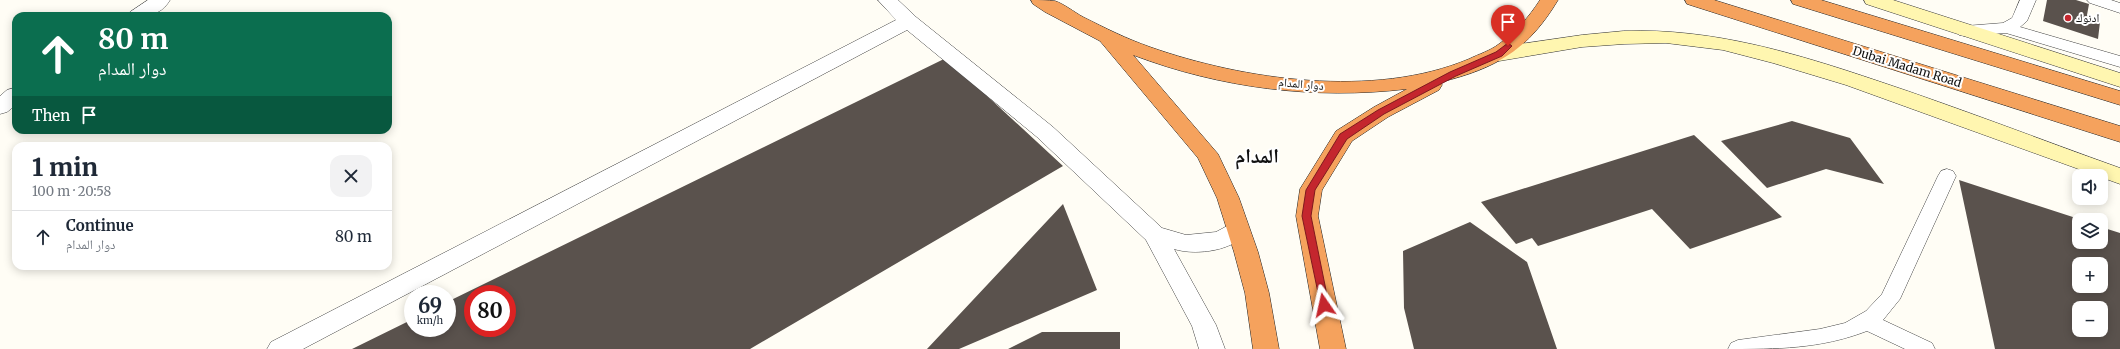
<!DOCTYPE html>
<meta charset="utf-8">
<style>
body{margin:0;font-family:Merriweather,"Noto Naskh Arabic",serif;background:#f2f2f3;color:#1f2937;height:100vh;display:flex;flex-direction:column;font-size:15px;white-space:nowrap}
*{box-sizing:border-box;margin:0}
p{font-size:13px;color:#747a83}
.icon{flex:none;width:22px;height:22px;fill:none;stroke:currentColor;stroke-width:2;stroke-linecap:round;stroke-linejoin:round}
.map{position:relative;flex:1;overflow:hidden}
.sheet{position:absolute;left:12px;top:142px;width:380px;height:128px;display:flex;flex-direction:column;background:#fff;border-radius:12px;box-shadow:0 2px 10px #0003}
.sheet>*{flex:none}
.guide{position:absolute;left:12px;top:12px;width:380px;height:122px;border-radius:12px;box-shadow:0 2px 10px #0003;background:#0b6e4f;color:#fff;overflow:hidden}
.tools{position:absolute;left:2072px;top:169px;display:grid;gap:8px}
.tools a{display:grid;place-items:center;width:36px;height:36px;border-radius:8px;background:#fff;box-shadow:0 2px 10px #0003;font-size:20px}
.speed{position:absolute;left:404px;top:285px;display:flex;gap:8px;font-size:20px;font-weight:700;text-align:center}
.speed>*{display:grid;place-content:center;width:52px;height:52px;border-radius:50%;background:#fff;box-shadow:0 2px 10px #0003;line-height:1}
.speed small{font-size:10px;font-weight:400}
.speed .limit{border:6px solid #d22;background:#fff;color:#111}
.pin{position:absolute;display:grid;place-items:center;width:34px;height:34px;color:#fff;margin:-41px -17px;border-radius:50% 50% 50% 0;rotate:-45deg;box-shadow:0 0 4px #0007}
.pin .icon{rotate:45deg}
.me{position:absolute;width:44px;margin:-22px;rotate:349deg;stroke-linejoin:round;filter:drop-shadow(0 0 3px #0008)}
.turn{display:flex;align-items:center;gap:14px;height:84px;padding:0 20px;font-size:18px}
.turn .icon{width:52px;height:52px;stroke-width:2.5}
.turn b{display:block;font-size:28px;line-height:34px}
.then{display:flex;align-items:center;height:38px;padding:0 20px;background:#0003;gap:8px;font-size:15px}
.round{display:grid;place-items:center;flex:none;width:42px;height:42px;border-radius:12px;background:#f2f2f3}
.head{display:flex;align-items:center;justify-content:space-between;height:68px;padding:0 20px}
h1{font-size:24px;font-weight:800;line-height:30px}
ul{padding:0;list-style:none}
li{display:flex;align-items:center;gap:12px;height:52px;padding:0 20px;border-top:1px solid #e0e1e3}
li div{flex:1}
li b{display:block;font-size:15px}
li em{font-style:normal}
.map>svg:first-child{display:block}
</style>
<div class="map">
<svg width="2120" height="349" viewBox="0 0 2120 349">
<rect width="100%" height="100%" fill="#fffdf5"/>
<path fill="#5a524d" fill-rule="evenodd" d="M 2047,0 L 2076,0 L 2089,4 L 2087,15 L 2100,22 L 2098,39 L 2043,21 Z
M 946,58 L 1063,166 L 750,349 L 352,349 L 413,319 L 413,328 L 447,328 L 447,302 ZM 473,294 L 507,294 L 507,328 L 473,328 Z
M 1792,121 L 1850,138 L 1884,184 L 1826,169 L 1767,188 L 1721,141 Z
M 1694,135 L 1782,217 L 1690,249 L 1652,209 L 1538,246 L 1532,238 L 1516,244 L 1481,202 Z
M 1959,180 L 2079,219 L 2079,242 L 2101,242 L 2101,227 L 2120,233 L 2120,349 L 1995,349 ZM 2079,264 L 2101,264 L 2101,286 L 2079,286 ZM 2079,308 L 2101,308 L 2101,330 L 2079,330 Z
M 1063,204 L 1097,290 L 959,349 L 927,349 Z
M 1470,222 L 1527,262 L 1557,349 L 1414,349 L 1404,308 L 1403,251 Z
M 1042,332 L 1120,332 L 1120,349 L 1008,349 Z"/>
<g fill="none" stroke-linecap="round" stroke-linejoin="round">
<g stroke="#444" stroke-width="1">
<path id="lane" d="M 2020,0 L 2036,0 L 2027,21 L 2020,27 L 2120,56 L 2120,67 L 2006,33 L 1965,36 L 1959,35 L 1957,31 L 1959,27 L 1965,26 L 2003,23 L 2012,18 Z
M 2087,0 L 2111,0 L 2120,3 L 2120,13 L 2090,3 Z
M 1947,169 L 1953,171 L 1956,176 L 1900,299 L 1883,320 L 1932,343 L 1935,349 L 1905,349 L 1867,331 C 1820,349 1777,349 1728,349 L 1731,343 L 1738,340 L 1820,329 L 1845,323 L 1866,311 L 1882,294 L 1938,176 L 1941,171 Z"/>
</g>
<g stroke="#444" stroke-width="1">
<path id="street" d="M 148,0 L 170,0 C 160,17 145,16 127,16 L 130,12 Z
M 878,0 L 898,0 L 916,17 L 1053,127 L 1162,228 L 1186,235 L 1216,232 L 1238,220 L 1246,223 L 1249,229 C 1237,251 1196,256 1174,249 L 1216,325 L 1225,349 L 1199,349 L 1192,326 L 1146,240 L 1037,137 L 907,30 L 303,349 L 267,349 L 271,342 L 896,20 Z
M 14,88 L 16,89 L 16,105 L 7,112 L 0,114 L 0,96 L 7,90 Z"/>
</g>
<g stroke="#333" stroke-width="1">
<path id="secondary" d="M 1864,0 L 1893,0 L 2120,73 L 2120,87 L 1866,4 Z
M 1624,31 C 1712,28 1795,53 1878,81 C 1959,108 2039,139 2120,168 L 2120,184 L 1846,85 L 1773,63 L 1723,50 L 1666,43 L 1624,44 L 1582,47 L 1499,61 L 1492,59 L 1489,54 L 1492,49 L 1499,47 L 1582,35 Z"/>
</g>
<g stroke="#222" stroke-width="1">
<path id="highway" d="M 1031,0 C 1038,0 1048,0 1055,1 C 1064,4 1074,12 1083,17 C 1105,28 1127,39 1150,47 C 1244,80 1374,99 1469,59 C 1479,54 1490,51 1499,44 C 1515,33 1529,17 1540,0 L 1558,0 C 1528,50 1497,68 1441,82 L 1442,85 L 1439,90 L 1388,117 L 1352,141 L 1322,190 L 1318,216 L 1346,349 L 1320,349 L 1296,216 L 1300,189 L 1336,131 L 1374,107 L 1407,89 C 1314,100 1220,88 1133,55 L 1218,154 L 1239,198 L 1258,252 L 1269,293 L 1279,349 L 1253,349 L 1245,293 L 1234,252 L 1217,198 L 1198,158 L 1100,41 L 1045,12 L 1033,4 Z
M 1685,0 L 1714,0 L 2120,126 L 2120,142 L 1687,4 Z
M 1791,0 L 1821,0 L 2120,91 L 2120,105 L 1793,4 Z"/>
</g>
<use href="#lane" fill="#fff" fill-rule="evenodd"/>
<use href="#street" fill="#fff" fill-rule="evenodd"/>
<use href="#secondary" fill="#fff6b0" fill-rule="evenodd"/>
<use href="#highway" fill="#f5a25d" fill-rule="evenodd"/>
</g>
<path fill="#c4262e" stroke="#7f191e" d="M 1508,43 L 1512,46 L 1502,56 L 1456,76 L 1384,114 L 1347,139 L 1315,190 L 1311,216 L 1329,305 L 1324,309 L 1321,307 L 1302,216 L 1306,190 L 1340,134 L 1378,110 L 1450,72 L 1496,52 Z"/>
<circle fill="#c4262e" stroke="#fff" stroke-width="1.5" cx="2068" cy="18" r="4"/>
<g text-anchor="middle" stroke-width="4" stroke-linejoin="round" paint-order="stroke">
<g font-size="12" fill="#111" stroke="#fff" text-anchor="start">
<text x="2076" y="22">ادنوك</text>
</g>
<g font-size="12" fill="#111" stroke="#fff">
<text transform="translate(1907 67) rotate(17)" y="4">Dubai Madam Road</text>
<text transform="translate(1301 84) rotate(5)" y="4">دوار المدام</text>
</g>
<g font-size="20" font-weight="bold" fill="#111" stroke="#fff">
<text x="1257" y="163">المدام</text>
</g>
</g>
</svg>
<div class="tools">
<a><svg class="icon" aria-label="sound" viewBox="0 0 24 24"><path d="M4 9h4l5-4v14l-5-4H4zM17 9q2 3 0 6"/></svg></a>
<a><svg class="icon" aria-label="layers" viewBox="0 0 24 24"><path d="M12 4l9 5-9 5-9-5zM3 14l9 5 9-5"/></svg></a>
<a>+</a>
<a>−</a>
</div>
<div class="speed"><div>69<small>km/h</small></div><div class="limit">80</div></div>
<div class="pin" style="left:1508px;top:46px;background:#d93025"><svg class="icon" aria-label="arrive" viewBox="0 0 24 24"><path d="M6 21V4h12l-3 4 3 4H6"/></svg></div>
<svg class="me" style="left:1324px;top:305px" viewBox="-20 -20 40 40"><path d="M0-17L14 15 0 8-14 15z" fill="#c4262e" stroke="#fff" stroke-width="4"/></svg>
<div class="guide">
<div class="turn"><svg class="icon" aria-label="ahead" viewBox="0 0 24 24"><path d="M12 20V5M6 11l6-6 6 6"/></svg><div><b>80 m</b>دوار المدام</div></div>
<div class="then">Then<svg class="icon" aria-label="arrive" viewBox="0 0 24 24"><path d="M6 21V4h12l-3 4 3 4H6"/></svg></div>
</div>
<section class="sheet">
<div class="head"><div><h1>1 min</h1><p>100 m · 20:58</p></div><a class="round"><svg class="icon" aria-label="close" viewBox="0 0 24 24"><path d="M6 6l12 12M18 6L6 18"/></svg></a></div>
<ul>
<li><svg class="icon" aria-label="ahead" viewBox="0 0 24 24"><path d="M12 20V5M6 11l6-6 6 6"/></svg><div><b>Continue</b><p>دوار المدام</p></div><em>80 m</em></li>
</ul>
</section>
</div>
